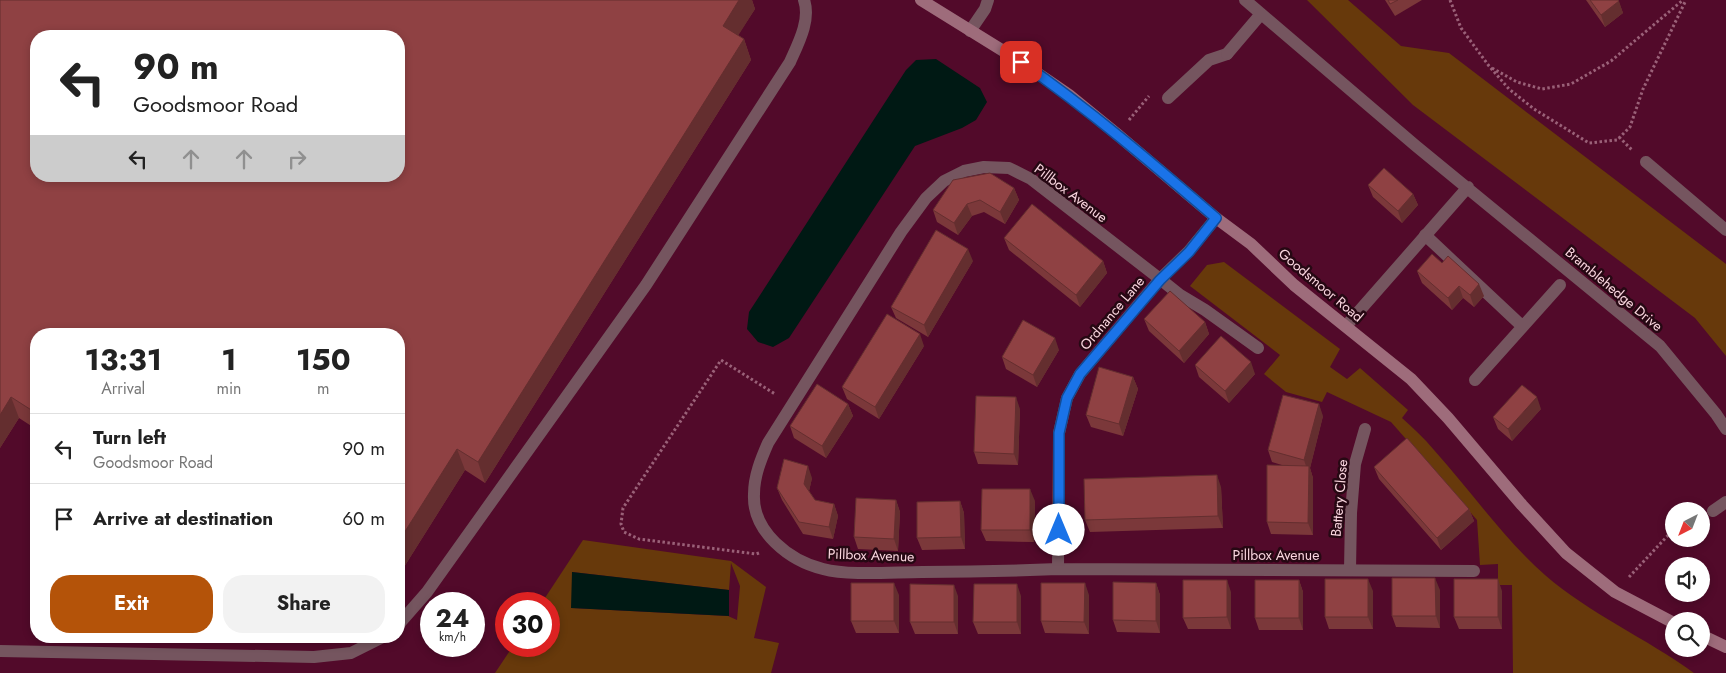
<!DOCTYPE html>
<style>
body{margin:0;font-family:Jost,sans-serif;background:#f2f2f2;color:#222;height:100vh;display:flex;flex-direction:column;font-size:19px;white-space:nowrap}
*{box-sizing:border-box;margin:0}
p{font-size:16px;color:#767676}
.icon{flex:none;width:28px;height:28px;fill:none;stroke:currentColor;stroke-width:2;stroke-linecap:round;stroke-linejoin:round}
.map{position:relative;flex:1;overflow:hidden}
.drawer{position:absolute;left:30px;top:328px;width:375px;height:315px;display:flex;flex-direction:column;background:#fff;border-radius:20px;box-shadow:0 2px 8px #0003}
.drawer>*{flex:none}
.banner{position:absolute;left:30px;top:30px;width:375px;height:152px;border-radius:20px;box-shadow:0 2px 8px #0003;background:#fff;color:#222;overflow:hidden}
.needle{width:32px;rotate:222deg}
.controls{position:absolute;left:1665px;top:502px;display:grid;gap:10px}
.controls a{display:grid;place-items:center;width:45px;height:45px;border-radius:50%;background:#fff;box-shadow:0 2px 8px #0003;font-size:25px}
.speed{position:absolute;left:420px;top:592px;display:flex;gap:10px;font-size:25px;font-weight:700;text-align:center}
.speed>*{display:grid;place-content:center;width:65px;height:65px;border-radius:50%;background:#fff;box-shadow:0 2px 8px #0003;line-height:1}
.speed small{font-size:12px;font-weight:400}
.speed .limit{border:8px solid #d22;background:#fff;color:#111}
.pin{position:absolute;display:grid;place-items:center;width:42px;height:42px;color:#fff;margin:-21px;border-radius:10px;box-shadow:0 2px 8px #0006}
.me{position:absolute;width:55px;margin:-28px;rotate:0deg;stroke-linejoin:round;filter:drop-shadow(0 0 4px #0008)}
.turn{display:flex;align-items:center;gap:18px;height:105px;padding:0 20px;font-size:22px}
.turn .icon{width:65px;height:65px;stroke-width:2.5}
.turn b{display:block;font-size:35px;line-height:42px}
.lanes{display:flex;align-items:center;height:48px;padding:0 20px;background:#0003;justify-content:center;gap:25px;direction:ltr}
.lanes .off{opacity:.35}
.eta{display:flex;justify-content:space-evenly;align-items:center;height:85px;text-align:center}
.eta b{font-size:30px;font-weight:700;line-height:35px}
.action{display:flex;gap:10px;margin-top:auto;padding:10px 20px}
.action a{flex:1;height:58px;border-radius:20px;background:#b45309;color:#fff;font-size:20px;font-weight:700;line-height:58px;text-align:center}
.action a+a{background:#f2f2f2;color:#222}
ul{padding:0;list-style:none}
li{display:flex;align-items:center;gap:15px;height:70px;padding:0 20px;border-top:1px solid #e0e0e0}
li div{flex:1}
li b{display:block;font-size:19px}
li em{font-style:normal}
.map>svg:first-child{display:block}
</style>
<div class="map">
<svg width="1726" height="673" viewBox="0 0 1726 673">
<rect width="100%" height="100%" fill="#520a2a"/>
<path fill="#67390b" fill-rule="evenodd" d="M 1307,0 L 1348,0 L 1401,46 L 1449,53 L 1726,264 L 1726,356 L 1695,318 L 1413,105 Z
M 1224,262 L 1340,349 L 1330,367 L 1347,379 L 1360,368 L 1408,410 L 1402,418 C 1413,428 1424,438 1434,450 C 1471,491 1503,538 1545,575 C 1590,614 1646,638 1694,673 L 1513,673 L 1512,585 L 1498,585 L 1498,564 L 1480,565 L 1477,520 L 1391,422 L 1327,392 L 1322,402 L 1286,392 L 1264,374 L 1280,355 L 1190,286 L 1207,265 Z
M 583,540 L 731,561 L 766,587 L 754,638 L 779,643 L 771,673 L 495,673 L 513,646 L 549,646 L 549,604 L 541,604 ZM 731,563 L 740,586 L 737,620 L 728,616 L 572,608 L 572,572 L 729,590 Z"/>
<path fill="#001914" d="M 936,59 L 980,88 L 987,102 L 976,120 L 962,128 L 915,146 L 789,338 L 773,347 L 758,342 L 747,329 L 749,312 L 906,70 L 916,60 Z
M 572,572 L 729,590 L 729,616 L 571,608 Z"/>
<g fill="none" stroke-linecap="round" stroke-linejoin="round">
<path stroke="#9a6178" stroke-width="3" stroke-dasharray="2.5 2.5" stroke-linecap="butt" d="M 1450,0 L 1461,28 L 1489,66 L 1509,89 L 1534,109 L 1589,143 L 1617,140 L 1630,127 L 1643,89 L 1686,0
M 1492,68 L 1517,82 L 1542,89 L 1571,84 L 1611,61 L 1683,0
M 1129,120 L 1149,96
M 1619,137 L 1633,151
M 759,553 L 756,554 L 639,539 L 624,532 L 621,524 L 623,508 L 721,360 L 775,394
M 1629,577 L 1674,529"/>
<path stroke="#75555f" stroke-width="12" d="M 1168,98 L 1209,60 L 1227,54
M 1425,235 L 1522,326
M 1160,279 L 1180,295 L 1205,310 L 1258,348
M 1475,380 L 1560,285
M 1351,513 L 1355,464 L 1365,429
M 399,624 L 427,592 L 646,285 L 790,62 C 798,44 811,20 804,0
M 0,651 L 314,657 L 351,653 L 385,636"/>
<path stroke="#75555f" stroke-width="12" d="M 1245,0 L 1416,146 L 1660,346 L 1716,414 L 1726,429
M 970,31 L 985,9 L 988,0
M 1227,54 L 1261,14
M 1646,162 L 1726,230
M 1160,279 L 1031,179 L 1009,168 L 984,167 L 964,171 L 944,181 L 926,198 L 901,232 L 768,443 C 761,459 754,476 754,494 C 752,532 790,561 823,569 C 849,576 894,572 922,572 C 967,572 1013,571 1058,569 L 1474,571
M 1346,326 L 1468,187
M 1713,511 L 1726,502
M 1058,569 L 1059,433 L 1067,398 L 1080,374 L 1160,279 L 1189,251 L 1216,218
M 1350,570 L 1351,513"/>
<path stroke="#9e6c7b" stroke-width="12" d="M 921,0 L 1021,62 L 1069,95 L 1118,135 L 1216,218 L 1251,244 L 1294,285 L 1411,379 L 1448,418 L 1522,505 L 1566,553 L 1615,592 L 1674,623
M 1701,635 L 1726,647"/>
</g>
<path fill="#7b383a" d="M 0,0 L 752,0 L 755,9 L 738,35 L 744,39 L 751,60 L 485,483 L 465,470 L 399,575 L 399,334 L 36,334 L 36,429 L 19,418 L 0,448 Z
M 1385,0 L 1422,0 L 1395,16 Z
M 1586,0 L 1618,0 L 1623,13 L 1605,27 Z
M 1368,185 L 1413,194 L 1418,205 L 1402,223 L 1373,197 Z
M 1014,188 L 1019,200 L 1005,224 L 984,212 L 972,216 L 958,235 L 937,222 L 933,210 Z
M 1004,238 L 1103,261 L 1107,273 L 1080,307 L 1009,250 Z
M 973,261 L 928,337 L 896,318 L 891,307 Z
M 1442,263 L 1484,296 L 1474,307 L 1463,298 L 1452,310 L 1422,283 L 1417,271 Z
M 1144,319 L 1205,322 L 1209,334 L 1184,363 L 1149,331 Z
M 924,346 L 879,419 L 847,399 L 842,387 Z
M 1059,350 L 1037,387 L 1006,369 L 1002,357 Z
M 1195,365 L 1255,374 L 1229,403 L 1199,377 Z
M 1133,377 L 1138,389 L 1123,436 L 1091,427 L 1086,415 Z
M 848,404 L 853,416 L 826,458 L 794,438 L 790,426 Z
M 1020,409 L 1018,465 L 978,464 L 974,452 Z
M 1541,409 L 1512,441 L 1498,429 L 1493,417 Z
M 1323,416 L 1310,468 L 1313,478 L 1313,535 L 1271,534 L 1267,522 L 1285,466 L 1272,462 L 1268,450 Z
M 1374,467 L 1469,509 L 1474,521 L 1441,550 L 1379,479 Z
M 812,478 L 809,491 L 815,500 L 834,504 L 838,516 L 833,539 L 803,534 L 782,500 L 777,488 Z
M 1221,487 L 1223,528 L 1090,532 L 1085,520 Z
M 896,500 L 900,512 L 898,551 L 858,549 L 854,537 Z
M 960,501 L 964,513 L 965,549 L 922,550 L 917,538 Z
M 1035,501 L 1034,542 L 986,541 L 981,530 Z
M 1299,580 L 1303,592 L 1303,630 L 1259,630 L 1255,618 Z
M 1156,583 L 1160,595 L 1160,633 L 1117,632 L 1113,620 Z
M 1440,590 L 1440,628 L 1396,627 L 1392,616 Z
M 1373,591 L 1373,629 L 1329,629 L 1325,617 Z
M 1502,591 L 1502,629 L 1459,629 L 1454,617 Z
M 1231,592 L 1231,629 L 1188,629 L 1183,618 Z
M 899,595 L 899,633 L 856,633 L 851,621 Z
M 1089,595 L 1089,634 L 1045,633 L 1041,621 Z
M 958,596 L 958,634 L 915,634 L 910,622 Z
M 1021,596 L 1021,634 L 978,634 L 973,622 Z"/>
<path fill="#642e2f" d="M 739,0 L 752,0 L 755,9 L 731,47 L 723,26 Z
M 1619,1 L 1623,13 L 1605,27 L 1601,15 Z
M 744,39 L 751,60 L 485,483 L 478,462 Z
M 1014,188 L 1019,200 L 1005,224 L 1000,212 Z
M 1413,194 L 1418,205 L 1402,223 L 1398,211 Z
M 967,204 L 972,216 L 958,235 L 954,223 Z
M 968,249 L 973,261 L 928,337 L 924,325 Z
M 1103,261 L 1107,273 L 1080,307 L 1076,295 Z
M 1479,284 L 1484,296 L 1474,307 L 1470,295 Z
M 1459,286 L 1463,298 L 1452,310 L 1448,298 Z
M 1205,322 L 1209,334 L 1184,363 L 1179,351 Z
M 920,334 L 924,346 L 879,419 L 875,407 Z
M 1055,338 L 1059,350 L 1037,387 L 1033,375 Z
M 1251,362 L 1255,374 L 1229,403 L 1225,391 Z
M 1133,377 L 1138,389 L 1123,436 L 1119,424 Z
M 11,397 L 19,418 L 0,448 L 0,415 Z
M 1016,397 L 1020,409 L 1018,465 L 1014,454 Z
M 1537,397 L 1541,409 L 1512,441 L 1508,429 Z
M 848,404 L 853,416 L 826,458 L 822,446 Z
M 1319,404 L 1323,416 L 1310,468 L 1313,478 L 1313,535 L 1308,523 L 1308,472 L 1304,460 Z
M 457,449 L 465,470 L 399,575 L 399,541 Z
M 808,466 L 812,478 L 808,496 L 804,484 Z
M 1217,475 L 1221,487 L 1223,528 L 1218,516 Z
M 1030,489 L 1035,501 L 1034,542 L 1030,530 Z
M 896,500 L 900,512 L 898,551 L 894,539 Z
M 960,501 L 964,513 L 965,549 L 961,537 Z
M 834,504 L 838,516 L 833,539 L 829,527 Z
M 1469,509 L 1474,521 L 1441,550 L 1437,538 Z
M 1435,578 L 1440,590 L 1440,628 L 1436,616 Z
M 1368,579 L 1373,591 L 1373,629 L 1368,617 Z
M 1498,579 L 1502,591 L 1502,629 L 1498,617 Z
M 1227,580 L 1231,592 L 1231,629 L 1227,617 Z
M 1299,580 L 1303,592 L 1303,630 L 1299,618 Z
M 894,583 L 899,595 L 899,633 L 894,621 Z
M 1085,583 L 1089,595 L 1089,634 L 1084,622 Z
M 1156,583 L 1160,595 L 1160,633 L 1156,621 Z
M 1017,584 L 1021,596 L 1021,634 L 1017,622 Z
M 954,585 L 958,596 L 958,634 L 954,622 Z"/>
<path fill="#8f4143" stroke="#642e2f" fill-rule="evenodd" d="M 0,0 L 739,0 L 723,26 L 744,39 L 478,462 L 457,449 L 399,541 L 399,334 L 36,334 L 36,413 L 11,397 L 0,415 ZM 36,36 L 399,36 L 399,176 L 36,176 Z
M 1388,0 L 1398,0 L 1390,4 Z
M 1590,0 L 1618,0 L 1619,1 L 1601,15 Z
M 1384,168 L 1413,194 L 1398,211 L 1368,185 Z
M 990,173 L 1014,188 L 1000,212 L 980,200 L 967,204 L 954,223 L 933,210 L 953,180 Z
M 1032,204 L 1103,261 L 1076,295 L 1004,238 Z
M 936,230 L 968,249 L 924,325 L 891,307 Z
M 1432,254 L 1442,263 L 1448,256 L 1479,284 L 1470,295 L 1459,286 L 1448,298 L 1417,271 Z
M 1170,291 L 1205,322 L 1179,351 L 1144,319 Z
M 887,314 L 920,334 L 875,407 L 842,387 Z
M 1023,320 L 1055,338 L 1033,375 L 1002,357 Z
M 1221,336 L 1251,362 L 1225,391 L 1195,365 Z
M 1099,367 L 1133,377 L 1119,424 L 1086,415 Z
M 817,384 L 848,404 L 822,446 L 790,426 Z
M 1522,385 L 1537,397 L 1508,429 L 1493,417 Z
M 1283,395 L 1319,404 L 1304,460 L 1268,450 Z
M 976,396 L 1016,397 L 1014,454 L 974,452 Z
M 1407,438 L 1469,509 L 1437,538 L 1374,467 Z
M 784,459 L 808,466 L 804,484 L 815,500 L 834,504 L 829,527 L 799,522 L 777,488 Z
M 1267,465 L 1309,466 L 1308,523 L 1267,522 Z
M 1217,475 L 1218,516 L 1085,520 L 1084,479 Z
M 982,489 L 1030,489 L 1030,530 L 981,530 Z
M 856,498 L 896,500 L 894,539 L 854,537 Z
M 960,501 L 961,537 L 917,538 L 917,502 Z
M 1392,578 L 1435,578 L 1436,616 L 1392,616 Z
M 1325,579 L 1368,579 L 1368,617 L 1325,617 Z
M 1454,579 L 1498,579 L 1498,617 L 1454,617 Z
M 1183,580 L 1227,580 L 1227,617 L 1183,618 Z
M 1255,580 L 1299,580 L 1299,618 L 1255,618 Z
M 1113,582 L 1156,583 L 1156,621 L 1113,620 Z
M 851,583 L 894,583 L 894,621 L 851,621 Z
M 1041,583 L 1085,583 L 1084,622 L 1041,621 Z
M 910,584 L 954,585 L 954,622 L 910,622 Z
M 974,584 L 1017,584 L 1017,622 L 973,622 Z"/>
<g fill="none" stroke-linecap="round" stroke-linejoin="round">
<g stroke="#114b97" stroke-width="12">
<path id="route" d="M 1021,62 C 1090,110 1153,164 1216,218 L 1189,252 L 1160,280 L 1080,374 L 1067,398 L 1059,433 L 1059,530"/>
</g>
<use href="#route" stroke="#1a73e8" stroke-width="9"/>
</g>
<g text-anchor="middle" stroke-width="5" stroke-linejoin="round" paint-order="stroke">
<g font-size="14" fill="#fad6df" stroke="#260813">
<text transform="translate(1071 193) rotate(37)" y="5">Pillbox Avenue</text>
<text transform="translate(1321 285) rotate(40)" y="5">Goodsmoor Road</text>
<text transform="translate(1614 289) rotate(40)" y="5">Bramblehedge Drive</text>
<text transform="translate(1112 313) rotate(-50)" y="5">Ordnance Lane</text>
<text transform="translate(1339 498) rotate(-85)" y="5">Battery Close</text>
<text transform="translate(871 555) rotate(2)" y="5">Pillbox Avenue</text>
<text x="1276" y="560">Pillbox Avenue</text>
</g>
</g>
</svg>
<div class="controls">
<a><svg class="needle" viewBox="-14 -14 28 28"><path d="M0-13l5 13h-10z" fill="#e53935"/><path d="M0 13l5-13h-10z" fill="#767676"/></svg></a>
<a><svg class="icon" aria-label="sound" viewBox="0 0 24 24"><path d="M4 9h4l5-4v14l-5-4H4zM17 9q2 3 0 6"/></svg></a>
<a><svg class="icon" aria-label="search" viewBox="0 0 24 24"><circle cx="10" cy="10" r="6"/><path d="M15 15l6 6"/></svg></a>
</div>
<div class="speed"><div>24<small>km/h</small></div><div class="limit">30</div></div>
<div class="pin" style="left:1021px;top:62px;background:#d93025"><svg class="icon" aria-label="arrive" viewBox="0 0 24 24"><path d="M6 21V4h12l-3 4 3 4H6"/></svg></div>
<svg class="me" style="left:1059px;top:530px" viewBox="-20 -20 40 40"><circle r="19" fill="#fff"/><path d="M0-13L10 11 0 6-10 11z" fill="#1a73e8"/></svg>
<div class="banner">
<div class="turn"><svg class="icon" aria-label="left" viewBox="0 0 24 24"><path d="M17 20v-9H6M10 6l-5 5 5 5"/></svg><div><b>90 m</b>Goodsmoor Road</div></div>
<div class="lanes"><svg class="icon" aria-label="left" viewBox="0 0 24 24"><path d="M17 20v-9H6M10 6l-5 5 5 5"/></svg><svg class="icon off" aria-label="ahead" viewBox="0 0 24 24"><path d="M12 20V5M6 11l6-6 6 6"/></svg><svg class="icon off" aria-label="ahead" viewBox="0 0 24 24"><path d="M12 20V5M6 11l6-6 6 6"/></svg><svg class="icon off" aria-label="right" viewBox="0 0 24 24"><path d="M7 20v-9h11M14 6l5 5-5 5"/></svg></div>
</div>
<section class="drawer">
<div class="eta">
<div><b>13:31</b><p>Arrival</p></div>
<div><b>1</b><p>min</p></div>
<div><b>150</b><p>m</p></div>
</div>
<ul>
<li><svg class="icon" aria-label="left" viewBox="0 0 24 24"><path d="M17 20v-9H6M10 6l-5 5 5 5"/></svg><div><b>Turn left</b><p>Goodsmoor Road</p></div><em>90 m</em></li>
<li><svg class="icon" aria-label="arrive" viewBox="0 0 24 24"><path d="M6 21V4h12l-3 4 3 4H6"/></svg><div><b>Arrive at destination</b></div><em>60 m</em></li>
</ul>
<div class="action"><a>Exit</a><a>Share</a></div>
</section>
</div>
